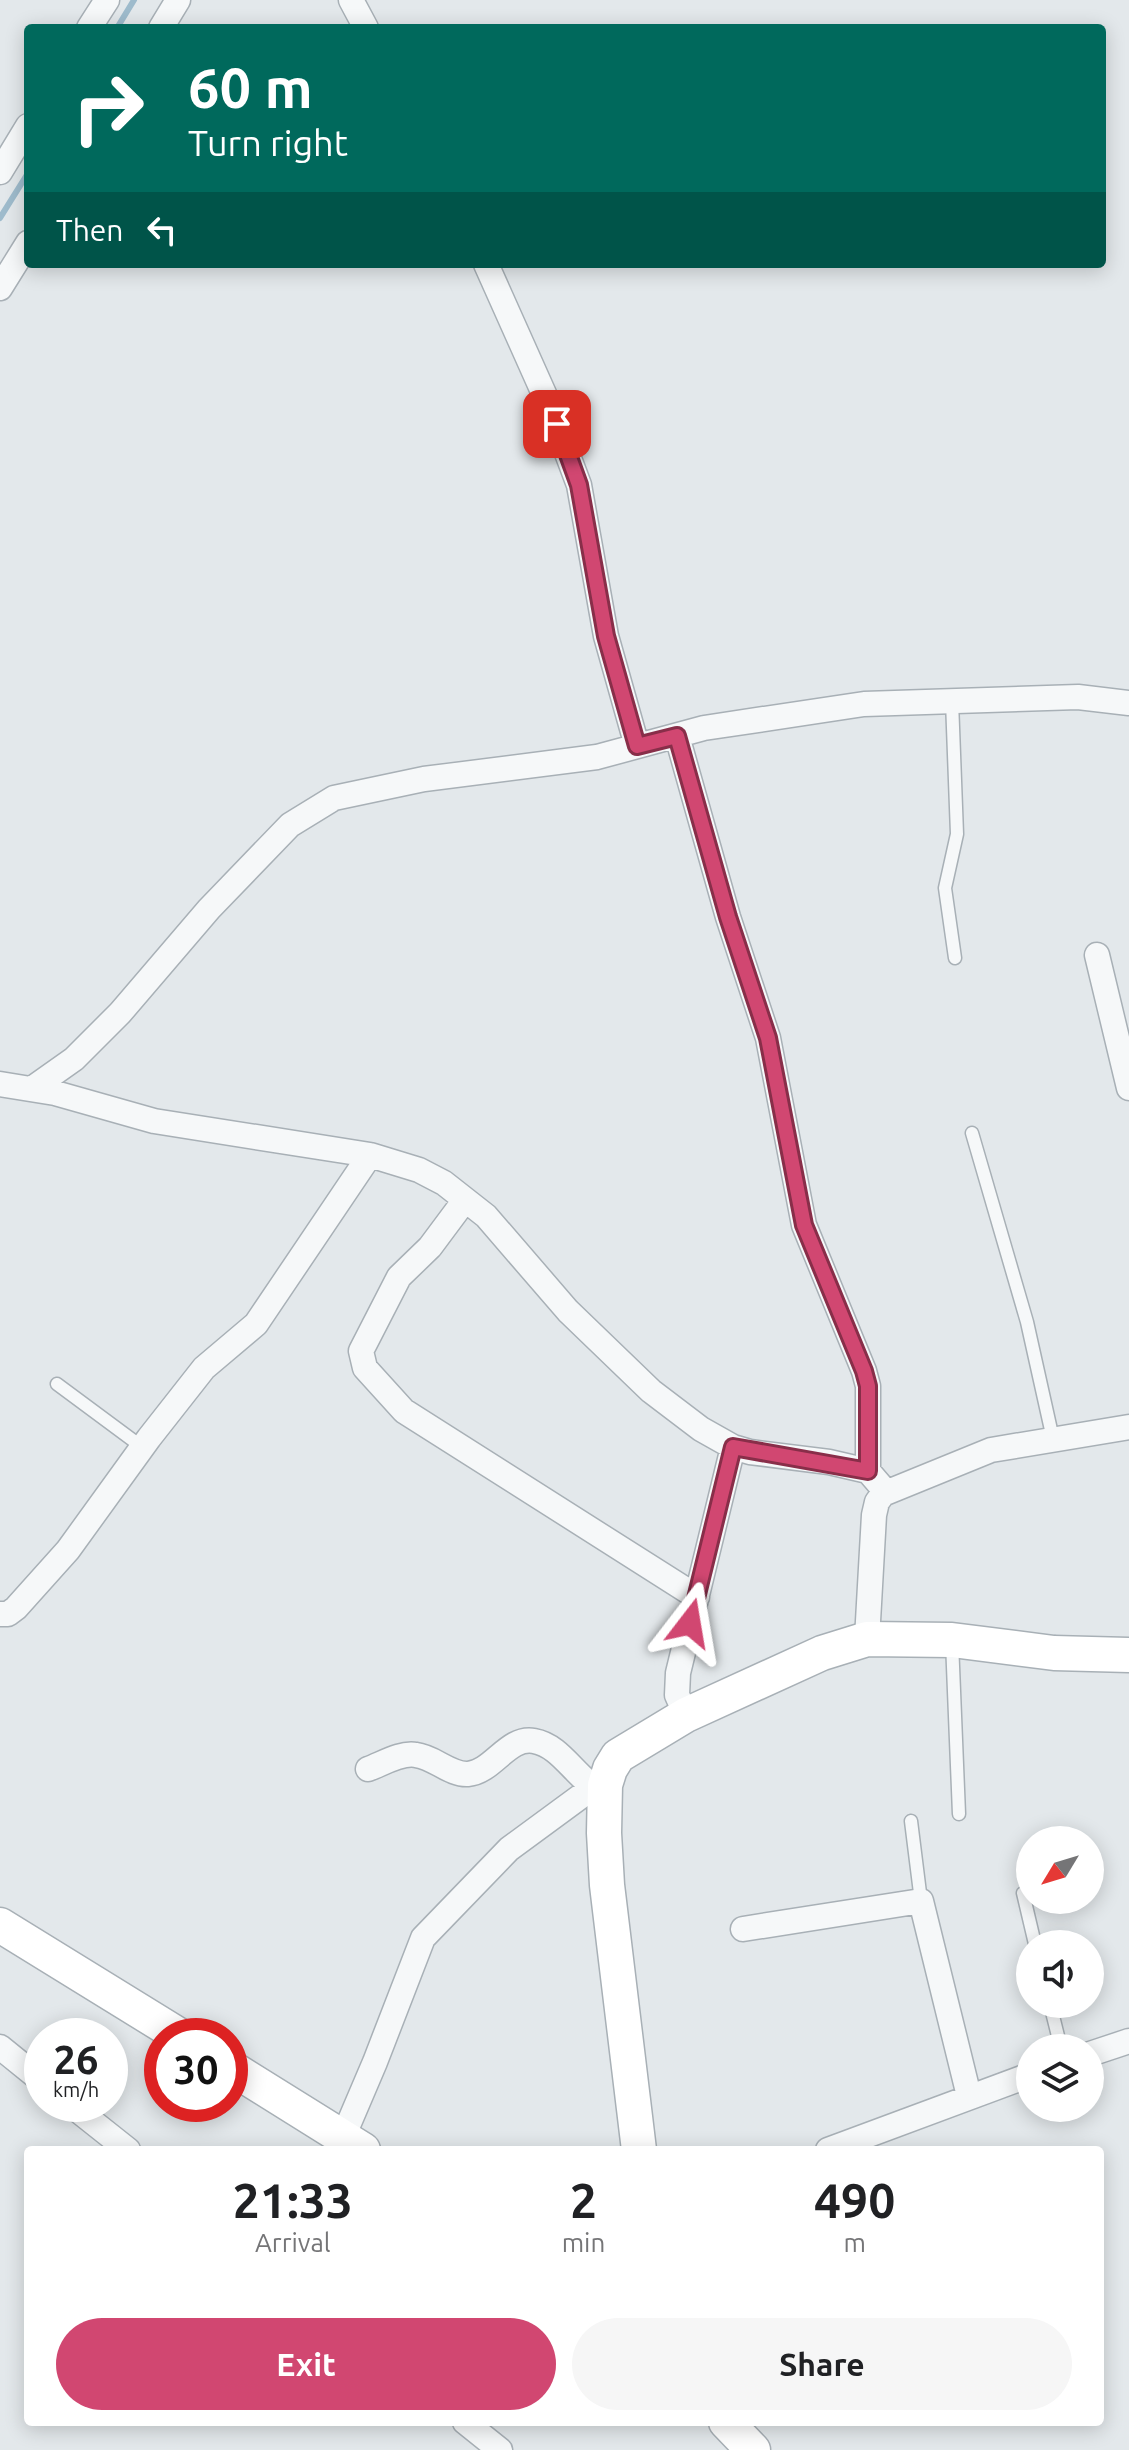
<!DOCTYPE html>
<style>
body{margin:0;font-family:Ubuntu,sans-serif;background:#f6f6f6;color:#202124;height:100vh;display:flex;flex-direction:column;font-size:30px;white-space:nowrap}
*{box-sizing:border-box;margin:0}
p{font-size:26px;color:#757577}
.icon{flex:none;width:44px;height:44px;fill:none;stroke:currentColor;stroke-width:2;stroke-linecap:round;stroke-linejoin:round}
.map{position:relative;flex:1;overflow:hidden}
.sheet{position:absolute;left:24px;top:2146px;width:1080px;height:280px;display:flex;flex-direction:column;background:#fff;border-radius:8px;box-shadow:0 4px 20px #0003}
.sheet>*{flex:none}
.banner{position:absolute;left:24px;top:24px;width:1082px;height:244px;border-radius:8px;box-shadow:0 4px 20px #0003;background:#00695c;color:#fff;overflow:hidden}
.needle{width:52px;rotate:232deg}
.tools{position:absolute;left:1016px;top:1826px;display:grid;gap:16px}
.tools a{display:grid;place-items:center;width:88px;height:88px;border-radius:50%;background:#fff;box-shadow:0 4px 20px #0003;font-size:40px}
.speed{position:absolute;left:24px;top:2018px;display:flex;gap:16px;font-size:40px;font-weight:700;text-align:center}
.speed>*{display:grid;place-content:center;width:104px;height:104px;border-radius:50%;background:#fff;box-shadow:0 4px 20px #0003;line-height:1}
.speed small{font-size:20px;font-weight:400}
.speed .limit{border:12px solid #d22;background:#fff;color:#111}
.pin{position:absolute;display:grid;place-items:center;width:68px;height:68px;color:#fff;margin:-34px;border-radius:16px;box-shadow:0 4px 12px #0006}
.me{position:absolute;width:88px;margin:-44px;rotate:14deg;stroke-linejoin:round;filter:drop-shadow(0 0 6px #0008)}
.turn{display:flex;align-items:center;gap:28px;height:168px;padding:0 32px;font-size:36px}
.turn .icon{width:104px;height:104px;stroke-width:2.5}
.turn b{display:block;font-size:56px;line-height:68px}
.then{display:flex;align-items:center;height:76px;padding:0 32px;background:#0003;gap:16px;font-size:30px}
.eta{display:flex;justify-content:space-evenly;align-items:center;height:136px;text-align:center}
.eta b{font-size:48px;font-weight:700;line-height:56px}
.action{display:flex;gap:16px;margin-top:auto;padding:16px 32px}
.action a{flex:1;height:92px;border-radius:48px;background:#d14771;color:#fff;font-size:32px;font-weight:700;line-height:92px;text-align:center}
.action a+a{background:#f6f6f6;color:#202124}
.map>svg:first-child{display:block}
</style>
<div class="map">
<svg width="1129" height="2450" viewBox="0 0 1129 2450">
<rect width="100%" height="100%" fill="#e3e8eb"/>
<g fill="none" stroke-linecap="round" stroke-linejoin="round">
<path stroke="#9ebbcc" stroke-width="6" d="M 117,28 L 134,0
M 0,218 L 28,173"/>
<g stroke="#a8b0b6" stroke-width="15">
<path id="lane" d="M 952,701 L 957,834 L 945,888 L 955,958
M 972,1133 L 1027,1322 L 1053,1439
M 57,1384 L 142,1447
M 952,1642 L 959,1814
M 911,1821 L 921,1901
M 1023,1893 L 1035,1944
M 1050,2004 L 1061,2048"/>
</g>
<g stroke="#a8b0b6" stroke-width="27">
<path id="street" d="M 351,0 L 366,28
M 89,28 L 107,0
M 161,28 L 178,0
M 0,172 L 28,126
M 486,264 L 549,405 L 579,485 L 606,636 L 637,746
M 0,288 L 28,243
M 677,736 L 728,917 L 768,1038 L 804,1225 L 864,1371 L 868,1386 L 868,1471
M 1097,955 L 1129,1088
M 0,1084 L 55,1093 L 154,1121 L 370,1155 L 419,1170 L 444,1183 L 486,1216 L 568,1311 L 651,1391 L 701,1429 L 733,1447 L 750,1452 L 829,1462 L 868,1471 L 886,1492
M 33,1088 L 74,1059 L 120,1013 L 209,909 L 290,825 L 334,798 L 424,779 L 597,757 L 704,728 L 864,704 L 1078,697 L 1129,703
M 465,1200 L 430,1247 L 399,1277 L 361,1351 L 365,1368 L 404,1411 L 697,1597
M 0,1614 L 8,1614 L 16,1608 L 68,1550 L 149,1438 L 204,1368 L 256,1324 L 370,1155
M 867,1639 L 874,1515 L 877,1502 L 883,1494 L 991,1450 L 1129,1427
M 686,1715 L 677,1695 L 678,1673 L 733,1447
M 368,1769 C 382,1764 401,1752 416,1755 C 434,1757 450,1775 468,1774 C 493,1772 508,1736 534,1741 C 563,1746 577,1782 604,1792
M 743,1929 L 921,1901 L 969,2096
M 0,2047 L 42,2081
M 1090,2054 L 1129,2041
M 70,2104 L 128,2150
M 343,2137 L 375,2062 L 423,1938 L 509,1849 L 592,1788
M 828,2150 L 1030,2075
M 465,2422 L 500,2450"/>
</g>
<g stroke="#a8b0b6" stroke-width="37">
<path id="secondary" d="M 0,1925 L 180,2036
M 230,2067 L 363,2150
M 639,2150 L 607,1885 L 604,1833 L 605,1785 L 610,1769 L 618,1756 L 686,1715 L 822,1653 L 867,1639 L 952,1640 L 1054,1653 L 1129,1655
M 726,2422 L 753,2450"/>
</g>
<use href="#lane" stroke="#f6f8f9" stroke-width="12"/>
<use href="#street" stroke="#f6f8f9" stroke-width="24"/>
<use href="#secondary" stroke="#fff" stroke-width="34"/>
</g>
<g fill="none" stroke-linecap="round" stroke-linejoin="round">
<g stroke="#882e49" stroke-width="20">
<path id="route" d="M 557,424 L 579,485 L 606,636 L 637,746 L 677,736 L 728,917 L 768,1038 L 804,1225 L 864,1371 L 868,1386 L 868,1471 L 733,1447 L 690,1623"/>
</g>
<use href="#route" stroke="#d14771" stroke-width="14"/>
</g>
</svg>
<div class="tools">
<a><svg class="needle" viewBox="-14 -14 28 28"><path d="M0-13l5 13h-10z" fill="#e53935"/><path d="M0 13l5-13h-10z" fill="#757577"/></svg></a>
<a><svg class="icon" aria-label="sound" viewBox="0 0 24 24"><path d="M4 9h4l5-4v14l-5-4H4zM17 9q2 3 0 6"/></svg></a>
<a><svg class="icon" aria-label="layers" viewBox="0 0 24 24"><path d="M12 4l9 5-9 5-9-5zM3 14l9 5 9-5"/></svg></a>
</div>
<div class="speed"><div>26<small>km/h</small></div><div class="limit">30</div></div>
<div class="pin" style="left:557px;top:424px;background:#d93025"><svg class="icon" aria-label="arrive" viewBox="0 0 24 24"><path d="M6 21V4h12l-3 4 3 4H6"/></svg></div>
<svg class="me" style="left:690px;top:1623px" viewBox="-20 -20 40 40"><path d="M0-17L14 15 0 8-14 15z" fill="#d14771" stroke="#fff" stroke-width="4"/></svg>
<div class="banner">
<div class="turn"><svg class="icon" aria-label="right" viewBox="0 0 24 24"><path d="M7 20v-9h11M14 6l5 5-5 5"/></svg><div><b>60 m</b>Turn right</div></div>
<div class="then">Then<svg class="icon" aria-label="left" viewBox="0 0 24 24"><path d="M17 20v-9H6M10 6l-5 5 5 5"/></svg></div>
</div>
<section class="sheet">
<div class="eta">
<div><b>21:33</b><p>Arrival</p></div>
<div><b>2</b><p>min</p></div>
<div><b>490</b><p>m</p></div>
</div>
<div class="action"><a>Exit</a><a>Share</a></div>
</section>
</div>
